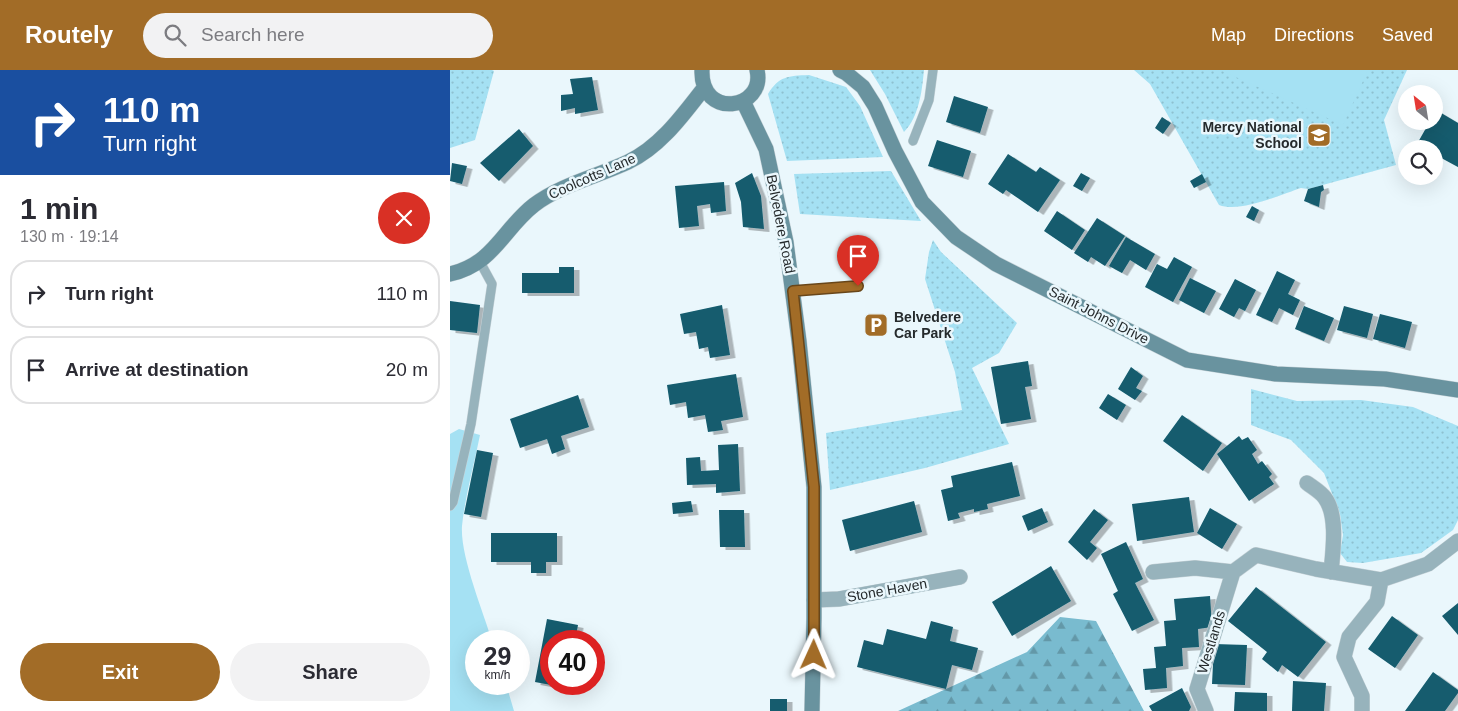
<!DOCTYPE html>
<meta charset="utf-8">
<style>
body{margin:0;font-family:Arial,sans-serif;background:#f2f2f3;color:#2b2b33;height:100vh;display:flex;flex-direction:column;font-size:19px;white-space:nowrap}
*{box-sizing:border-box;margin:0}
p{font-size:16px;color:#7c7c81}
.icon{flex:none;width:28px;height:28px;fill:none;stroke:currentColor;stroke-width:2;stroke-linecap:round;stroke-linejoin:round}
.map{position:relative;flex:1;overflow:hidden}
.sheet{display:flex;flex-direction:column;background:#fff;width:450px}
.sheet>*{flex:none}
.hud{background:#1a4fa0;color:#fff;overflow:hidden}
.needle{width:32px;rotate:330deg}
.tools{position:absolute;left:948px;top:15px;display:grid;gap:10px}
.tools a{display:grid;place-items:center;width:45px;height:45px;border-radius:50%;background:#fff;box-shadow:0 5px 20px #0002;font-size:25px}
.speed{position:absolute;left:15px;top:560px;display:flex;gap:10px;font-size:25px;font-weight:700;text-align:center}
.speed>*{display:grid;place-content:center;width:65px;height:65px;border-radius:50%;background:#fff;box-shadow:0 5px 20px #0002;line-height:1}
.speed small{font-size:12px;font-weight:400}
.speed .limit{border:8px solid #d22;background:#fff;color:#111}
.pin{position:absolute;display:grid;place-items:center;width:42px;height:42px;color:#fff;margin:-51px -21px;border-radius:50% 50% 50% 0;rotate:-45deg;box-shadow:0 0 5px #0007}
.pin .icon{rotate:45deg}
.me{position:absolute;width:55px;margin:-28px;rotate:1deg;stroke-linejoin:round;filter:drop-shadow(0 0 4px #0008)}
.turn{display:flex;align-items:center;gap:18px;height:105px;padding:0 20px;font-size:22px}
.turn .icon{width:65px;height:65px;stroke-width:2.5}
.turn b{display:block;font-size:35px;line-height:42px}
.round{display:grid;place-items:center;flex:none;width:52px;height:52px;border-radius:26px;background:#f2f2f3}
.head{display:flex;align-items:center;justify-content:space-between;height:85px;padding:0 20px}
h1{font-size:30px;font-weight:700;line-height:38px}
.primary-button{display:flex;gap:10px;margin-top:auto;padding:10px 20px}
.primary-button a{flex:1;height:58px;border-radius:30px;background:#a26c27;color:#fff;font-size:20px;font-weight:700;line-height:58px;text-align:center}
.primary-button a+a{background:#f2f2f3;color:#2b2b33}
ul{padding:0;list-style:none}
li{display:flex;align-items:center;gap:15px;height:68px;margin:0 10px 8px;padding:0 10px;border:2px solid #e1e1e2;border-radius:20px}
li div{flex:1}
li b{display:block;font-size:19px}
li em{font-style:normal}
header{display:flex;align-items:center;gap:30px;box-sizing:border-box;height:70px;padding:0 25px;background:#a26c27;color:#fff}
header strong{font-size:24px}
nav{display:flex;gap:28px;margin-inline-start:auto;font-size:18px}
.search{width:350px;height:45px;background:#f2f2f3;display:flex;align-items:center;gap:12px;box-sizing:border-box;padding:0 18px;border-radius:28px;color:#7c7c81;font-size:19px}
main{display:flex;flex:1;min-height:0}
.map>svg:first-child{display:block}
</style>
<header>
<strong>Routely</strong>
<div class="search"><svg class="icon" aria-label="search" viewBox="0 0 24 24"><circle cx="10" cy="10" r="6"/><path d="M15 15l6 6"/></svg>Search here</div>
<nav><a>Map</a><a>Directions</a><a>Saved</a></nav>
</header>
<main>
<section class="sheet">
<div class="hud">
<div class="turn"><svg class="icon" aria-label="right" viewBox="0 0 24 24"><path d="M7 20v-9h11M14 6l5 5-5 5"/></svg><div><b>110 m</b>Turn right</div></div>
</div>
<div class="head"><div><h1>1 min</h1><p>130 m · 19:14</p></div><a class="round" style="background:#d93025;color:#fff"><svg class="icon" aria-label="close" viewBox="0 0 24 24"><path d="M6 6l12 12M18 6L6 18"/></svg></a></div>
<ul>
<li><svg class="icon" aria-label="right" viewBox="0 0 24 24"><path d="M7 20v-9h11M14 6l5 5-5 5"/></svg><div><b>Turn right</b></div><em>110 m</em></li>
<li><svg class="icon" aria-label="arrive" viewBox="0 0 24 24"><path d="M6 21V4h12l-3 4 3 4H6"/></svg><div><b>Arrive at destination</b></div><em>20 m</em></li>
</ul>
<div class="primary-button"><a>Exit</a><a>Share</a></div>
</section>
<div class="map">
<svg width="1008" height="641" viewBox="0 0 1008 641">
<defs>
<pattern id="grass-dots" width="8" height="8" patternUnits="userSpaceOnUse" patternTransform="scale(1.25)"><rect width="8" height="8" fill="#a5e1f3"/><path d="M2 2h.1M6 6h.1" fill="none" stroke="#8ec1d0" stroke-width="1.8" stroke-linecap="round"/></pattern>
<pattern id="forest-firs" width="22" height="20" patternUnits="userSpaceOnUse" patternTransform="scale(1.25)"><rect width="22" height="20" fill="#79bbcf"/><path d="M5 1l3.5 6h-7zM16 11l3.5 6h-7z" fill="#6398a8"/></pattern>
<filter id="shadow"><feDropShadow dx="5.5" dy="3" stdDeviation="0" flood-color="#0004"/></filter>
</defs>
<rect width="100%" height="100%" fill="#eaf7fc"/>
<path fill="url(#grass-dots)" d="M 0,0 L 42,0 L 44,1 L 25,70 L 0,78 Z
M 420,0 L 474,0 C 472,21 469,47 454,62 L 435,24 Z
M 684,0 L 957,0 L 934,50 L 946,95 L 858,119 L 851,118 C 830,125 790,143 769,135 L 700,14 Z
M 359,5 L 396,17 L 410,36 L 433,87 L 337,91 L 318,24 C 329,6 338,6 359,5 Z
M 441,101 L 471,151 L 350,144 L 344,104 Z
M 483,170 L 491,182 L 567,253 L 549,283 L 522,298 L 559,374 L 475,398 L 380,420 L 376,363 L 512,340 L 505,302 L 475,209 L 479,182 Z
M 801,319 L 847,331 L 911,330 L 963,337 L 1008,356 L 1008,450 L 1003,460 L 971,483 L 913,493 L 897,492 L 890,483 L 893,465 L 890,444 L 874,403 L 841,370 L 801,355 Z"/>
<path fill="url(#forest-firs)" d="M 610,547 L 646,551 L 694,641 L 448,641 L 577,582 Z"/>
<path fill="#a5e1f3" d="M 770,0 L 918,0 L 893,55 Z
M 9,359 L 30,365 C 24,395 15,426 12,456 C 10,486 33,541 42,571 L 26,571 L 26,614 L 56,614 L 64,641 L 0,641 L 0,364 Z"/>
<path fill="#145c6e" filter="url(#shadow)" d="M 142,7 L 148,40 L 125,44 L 125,38 L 111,41 L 111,25 L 123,24 L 120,9 Z
M 504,26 L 538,37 L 530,63 L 496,52 Z
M 986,40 L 1008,53 L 1008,97 L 984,84 L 984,79 L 975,79 L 967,74 L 980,51 L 984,51 Z
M 712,47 L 721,53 L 713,64 L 705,58 Z
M 69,59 L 83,76 L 49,111 L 30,93 Z
M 487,70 L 521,81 L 513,107 L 478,96 Z
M 558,84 L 586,102 L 590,97 L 610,110 L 588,142 L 556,120 L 553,124 L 538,114 Z
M 2,93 L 17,96 L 12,114 L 0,111 Z
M 302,103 L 311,126 L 314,159 L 293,157 L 291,132 L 285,113 Z
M 631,103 L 640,108 L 632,121 L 623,116 Z
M 752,104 L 756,112 L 744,118 L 740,111 Z
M 274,112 L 276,141 L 261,143 L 260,134 L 247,136 L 249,156 L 229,158 L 225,116 Z
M 873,115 L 874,120 L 871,122 L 869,137 L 854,131 L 858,119 Z
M 802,136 L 809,140 L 804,151 L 796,147 Z
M 607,141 L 635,160 L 622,180 L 594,161 Z
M 647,148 L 675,166 L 655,196 L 641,187 L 638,192 L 624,183 Z
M 676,167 L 705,184 L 696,200 L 680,190 L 672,203 L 659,196 Z
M 724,187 L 742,197 L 723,232 L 695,217 L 707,194 L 717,199 Z
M 109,197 L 124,197 L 124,223 L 72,223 L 72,203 L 109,203 Z
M 827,201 L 845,210 L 838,224 L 850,230 L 843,245 L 829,238 L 822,252 L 806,245 Z
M 740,208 L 766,221 L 754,243 L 729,230 Z
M 785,209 L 806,220 L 795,241 L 789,238 L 784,247 L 769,239 Z
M 0,231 L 30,235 L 27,263 L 0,260 Z
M 272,235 L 280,285 L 260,288 L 258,277 L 249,279 L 246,262 L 234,264 L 230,244 Z
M 854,236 L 884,248 L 874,271 L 845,259 Z
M 894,236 L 923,244 L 917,268 L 887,260 Z
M 930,244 L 962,252 L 955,278 L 923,269 Z
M 578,291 L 582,316 L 575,317 L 581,349 L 551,354 L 541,297 Z
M 681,297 L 693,306 L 686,318 L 692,321 L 685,330 L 668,319 Z
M 286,304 L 293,347 L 271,351 L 273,360 L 258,362 L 255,345 L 238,348 L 236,332 L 220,335 L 217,315 Z
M 658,324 L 676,335 L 667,350 L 649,338 Z
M 128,325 L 139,357 L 111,366 L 115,379 L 102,384 L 97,369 L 70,378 L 60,349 Z
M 732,345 L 772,373 L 753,401 L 713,371 Z
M 789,366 L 792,370 L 798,367 L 807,380 L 802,384 L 808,394 L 812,391 L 822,404 L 819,407 L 824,414 L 799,431 L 767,384 Z
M 288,374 L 290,421 L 266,423 L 266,414 L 237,415 L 236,388 L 250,387 L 251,401 L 269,400 L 268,375 Z
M 27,380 L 43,383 L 31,447 L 14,444 Z
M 562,392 L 570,426 L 537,434 L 538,439 L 524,442 L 524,439 L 508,443 L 510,448 L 498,451 L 491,420 L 503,417 L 501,406 Z
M 739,427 L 744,462 L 687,471 L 682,434 Z
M 241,431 L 243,442 L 223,444 L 222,433 Z
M 464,431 L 472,462 L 400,481 L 392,450 Z
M 592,438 L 598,452 L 578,461 L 572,446 Z
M 760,438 L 787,454 L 772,479 L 747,463 Z
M 644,439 L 658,450 L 640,472 L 647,478 L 637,490 L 618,472 Z
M 269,440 L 294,440 L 295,477 L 270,477 Z
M 41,463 L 107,463 L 107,492 L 96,492 L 96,503 L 81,503 L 81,492 L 41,492 Z
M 676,472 L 693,509 L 685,513 L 704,550 L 682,561 L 663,524 L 668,521 L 651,484 Z
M 601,496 L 621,531 L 562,566 L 542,532 Z
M 806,517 L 876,572 L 848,607 L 832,595 L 828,602 L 812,589 L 817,582 L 778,551 Z
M 760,526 L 762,557 L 748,559 L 749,577 L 732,578 L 733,596 L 716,598 L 717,618 L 695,620 L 693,599 L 706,598 L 704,577 L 716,576 L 714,551 L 726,550 L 724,529 Z
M 1008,533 L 1008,565 L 992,546 Z
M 942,546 L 968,565 L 945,598 L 918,579 Z
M 97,549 L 128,555 L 125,571 L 101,571 L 101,614 L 117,614 L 117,618 L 85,612 Z
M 481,551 L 503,557 L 500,571 L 528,578 L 522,600 L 502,595 L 496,619 L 407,597 L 414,570 L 433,575 L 437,559 L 476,569 Z
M 764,574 L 797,575 L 795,615 L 762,614 Z
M 983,602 L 1008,620 L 1008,623 L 995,641 L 955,641 Z
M 843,611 L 876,613 L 874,641 L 842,641 Z
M 732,618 L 741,637 L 739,641 L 702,641 L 699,636 Z
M 785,622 L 817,623 L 817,641 L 784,641 Z
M 320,629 L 337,629 L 337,641 L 320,641 Z"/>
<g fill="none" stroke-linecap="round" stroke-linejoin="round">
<g stroke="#c7d2d7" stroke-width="10">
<path id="lane" d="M 463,71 L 479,30 L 483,0
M 343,221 L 408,216
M 0,436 L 3,432 L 21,354 L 42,214 L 30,192"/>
</g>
<g stroke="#c7d2d7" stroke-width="16">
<path id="street" d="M 857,413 C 862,417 871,422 875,428 C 888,446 883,481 881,502
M 703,502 L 745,498 L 783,502
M 364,530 L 389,529 L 510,507
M 756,641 L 747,619 L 783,502 L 806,485 L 866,499 L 931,510 L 978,494 L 1008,471
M 912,641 L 912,626 L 894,587 L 899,567 L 927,532 L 931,510"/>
</g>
<g stroke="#c7d2d7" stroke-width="16">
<path id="secondary" d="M 252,0 C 250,50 316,40 307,0
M 390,0 L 396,3 L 413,17 L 425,36 L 445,81 L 472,132 L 506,167 L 546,194 L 737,290 L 826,304 L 935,309 L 1008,320
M 293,31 L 316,79 L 336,172 L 349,271 L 364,417 L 364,548 L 362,641
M 0,204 C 44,194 53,159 84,135 C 110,115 148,106 178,92 C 210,77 233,45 254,18"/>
</g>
<use href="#lane" stroke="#97b3bc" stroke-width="9"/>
<use href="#street" stroke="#97b3bc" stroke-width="15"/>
<use href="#secondary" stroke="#69939f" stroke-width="15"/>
</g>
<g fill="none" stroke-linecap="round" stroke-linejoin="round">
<g stroke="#694619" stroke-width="12">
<path id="route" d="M 364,585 L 364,417 L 343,221 L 408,216"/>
</g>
<use href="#route" stroke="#a26c27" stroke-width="9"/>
</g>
<defs>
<g id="school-square" transform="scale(1.25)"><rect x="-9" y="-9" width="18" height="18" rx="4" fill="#a26c27" stroke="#eaf7fc"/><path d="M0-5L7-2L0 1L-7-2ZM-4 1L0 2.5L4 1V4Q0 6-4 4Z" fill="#fff"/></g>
<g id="parking-square" transform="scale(1.25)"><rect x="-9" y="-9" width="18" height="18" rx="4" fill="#a26c27" stroke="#eaf7fc"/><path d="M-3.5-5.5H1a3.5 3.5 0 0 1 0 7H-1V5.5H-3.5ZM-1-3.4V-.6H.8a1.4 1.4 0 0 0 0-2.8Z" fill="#fff"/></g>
</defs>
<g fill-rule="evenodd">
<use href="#school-square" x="869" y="65"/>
<use href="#parking-square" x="426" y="255"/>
</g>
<g text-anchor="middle" stroke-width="5" stroke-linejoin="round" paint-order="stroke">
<g font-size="14" font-weight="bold" fill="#252a2c" stroke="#eaf7fc" text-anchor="end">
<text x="852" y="62">Mercy National<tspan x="852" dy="16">School</tspan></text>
<text x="444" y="252" text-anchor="start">Belvedere<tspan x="444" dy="16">Car Park</tspan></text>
</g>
<g font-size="14" fill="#252a2c" stroke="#eaf7fc">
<text transform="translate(142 106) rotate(-24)" y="5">Coolcotts Lane</text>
<text transform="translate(331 154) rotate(79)" y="5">Belvedere Road</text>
<text transform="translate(649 245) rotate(27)" y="5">Saint Johns Drive</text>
<text transform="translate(437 520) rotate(-10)" y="5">Stone Haven</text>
<text transform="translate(761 572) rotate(-73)" y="5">Westlands</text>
</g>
</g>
</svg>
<div class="tools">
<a><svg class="needle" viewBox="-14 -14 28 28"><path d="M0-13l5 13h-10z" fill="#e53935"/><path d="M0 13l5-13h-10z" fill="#7c7c81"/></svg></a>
<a><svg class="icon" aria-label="search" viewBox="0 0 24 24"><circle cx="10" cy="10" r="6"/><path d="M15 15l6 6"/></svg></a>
</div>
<div class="speed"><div>29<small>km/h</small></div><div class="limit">40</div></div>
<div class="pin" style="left:408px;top:216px;background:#d93025"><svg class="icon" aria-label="arrive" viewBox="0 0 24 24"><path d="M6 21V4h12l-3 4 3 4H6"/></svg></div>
<svg class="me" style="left:364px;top:585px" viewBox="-20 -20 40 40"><path d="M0-17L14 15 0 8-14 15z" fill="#a26c27" stroke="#fff" stroke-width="4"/></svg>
</div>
</main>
